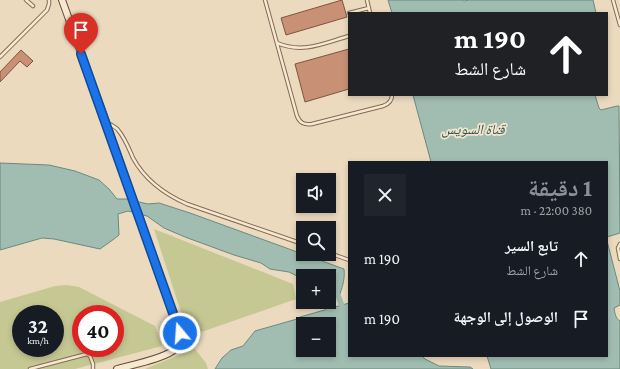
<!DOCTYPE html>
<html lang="ar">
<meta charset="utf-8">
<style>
body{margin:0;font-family:"Crimson Pro","Noto Naskh Arabic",serif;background:#20242c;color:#f1f3f6;direction:rtl;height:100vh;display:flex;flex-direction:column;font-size:15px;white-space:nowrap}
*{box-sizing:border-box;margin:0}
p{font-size:13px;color:#9ea1a6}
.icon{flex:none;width:22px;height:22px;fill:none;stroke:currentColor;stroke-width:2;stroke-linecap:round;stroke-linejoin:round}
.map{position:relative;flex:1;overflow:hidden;direction:ltr}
.side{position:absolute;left:348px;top:161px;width:260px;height:196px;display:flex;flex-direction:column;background:#171b24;border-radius:0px;box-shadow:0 2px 6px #0003;direction:rtl}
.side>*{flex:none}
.banner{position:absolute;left:348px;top:12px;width:260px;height:84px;border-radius:0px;box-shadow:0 2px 6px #0003;direction:rtl;background:#202124;color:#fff;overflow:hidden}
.buttons{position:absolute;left:296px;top:173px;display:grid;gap:8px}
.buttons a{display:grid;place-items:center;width:40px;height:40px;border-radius:0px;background:#171b24;box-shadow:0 2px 6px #0003;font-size:20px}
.speed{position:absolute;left:12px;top:305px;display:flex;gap:8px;font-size:20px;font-weight:700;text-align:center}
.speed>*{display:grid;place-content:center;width:52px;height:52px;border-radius:50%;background:#171b24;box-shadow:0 2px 6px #0003;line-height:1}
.speed small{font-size:10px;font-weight:400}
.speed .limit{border:6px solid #d22;background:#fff;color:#111}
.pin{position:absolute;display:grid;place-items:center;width:34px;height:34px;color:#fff;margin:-41px -17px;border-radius:50% 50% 50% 0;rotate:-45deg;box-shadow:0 0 4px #0007}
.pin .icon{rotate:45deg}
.me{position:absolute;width:44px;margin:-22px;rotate:342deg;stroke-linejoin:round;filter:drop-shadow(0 0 3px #0008)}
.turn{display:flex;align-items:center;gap:14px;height:84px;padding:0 16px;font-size:18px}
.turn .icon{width:52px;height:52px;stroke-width:2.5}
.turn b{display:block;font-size:28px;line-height:34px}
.round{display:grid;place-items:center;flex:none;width:42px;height:42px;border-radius:0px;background:#20242c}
.overview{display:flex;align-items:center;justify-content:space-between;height:68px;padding:0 16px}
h1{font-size:24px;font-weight:700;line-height:30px;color:#8c9099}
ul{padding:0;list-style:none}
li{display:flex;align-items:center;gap:12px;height:60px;padding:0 16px}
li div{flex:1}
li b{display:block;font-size:15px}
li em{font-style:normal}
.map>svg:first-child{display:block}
</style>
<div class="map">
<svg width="620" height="369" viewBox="0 0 620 369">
<rect width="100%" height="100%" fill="#ebdabe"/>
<path fill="#c6c893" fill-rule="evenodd" d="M 154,229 L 293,284 L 296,299 L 190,336 L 195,349 L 206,363 L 208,369 L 145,369 L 193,349 Z
M 67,285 L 79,287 L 155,326 L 162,346 L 75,369 L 0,369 L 0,302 L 55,286 ZM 21,314 L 55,314 L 55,348 L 21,348 ZM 81,314 L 115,314 L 115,348 L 81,348 Z"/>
<path fill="#a1bdb2" stroke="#698a7f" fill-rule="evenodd" d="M 388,0 L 462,0 L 464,1 L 469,0 L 593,0 L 596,13 L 392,13 Z
M 413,95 L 595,95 L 599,108 L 601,110 L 617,106 L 619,106 L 620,233 L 607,237 L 607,162 L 431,162 Z
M 0,163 L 49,165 L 75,171 L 99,180 L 109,189 L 117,199 L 126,199 L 148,204 L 159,203 L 190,213 L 344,269 C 345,278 343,285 340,294 L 329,296 L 329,276 L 303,276 L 303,279 L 289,272 L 270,269 L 261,263 L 234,255 L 185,237 L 164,228 L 147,216 L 128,211 L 118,214 L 119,235 L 114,239 L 100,249 L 54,239 L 42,238 L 0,250 Z
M 607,241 L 620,291 L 620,305 L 614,308 C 615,313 615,318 620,321 L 620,369 L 491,369 L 487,356 L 607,356 Z
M 349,303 L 349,356 L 422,356 L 425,359 L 439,366 L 470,367 L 473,369 L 215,369 L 222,358 L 231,350 L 243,346 L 255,331 L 297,319 L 300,317 ZM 303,324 L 329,324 L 329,350 L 303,350 Z"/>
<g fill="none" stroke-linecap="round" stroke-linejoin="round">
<path stroke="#a1bdb2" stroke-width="5.5" d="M 335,287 L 342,306
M 327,302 L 329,309"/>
</g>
<path fill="#c89175" stroke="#80533f" d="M 342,0 L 347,17 L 286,35 L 281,18 Z
M 349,49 L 349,89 L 305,102 L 295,64 Z
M 21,50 L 33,61 L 27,67 L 20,61 L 0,82 L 0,72 Z"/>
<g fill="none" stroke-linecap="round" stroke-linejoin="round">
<g stroke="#826b58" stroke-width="4.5">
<path id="lane" d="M 26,0 L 33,6
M 265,0 L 297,116 C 300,123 304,125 312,124 L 383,106 C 389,104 392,101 392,95
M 367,0 L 370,13
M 613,0 L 620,25
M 349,13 L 369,8
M 277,43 C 303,54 324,43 349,36
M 0,57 L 47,10 L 49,4 L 49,0
M 108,123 C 111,125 116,127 118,130 C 125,138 129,149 133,158 C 145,180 164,194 187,204 L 303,244
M 620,244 L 618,248 L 620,259
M 329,253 L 349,260
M 30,369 L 87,354 L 90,356 L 93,364 L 93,369"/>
</g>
<g stroke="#644c3b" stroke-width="8">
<path id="secondary" d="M 62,0 L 106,122 L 180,333 C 180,338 180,343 176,348 C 168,358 131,365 117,369"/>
</g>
<path stroke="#826b58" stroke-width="1" stroke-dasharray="3 2" stroke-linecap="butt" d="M 329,293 L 333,308"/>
<use href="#lane" stroke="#f7e8d0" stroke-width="2.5"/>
<use href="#secondary" stroke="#f7e8d0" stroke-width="6"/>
</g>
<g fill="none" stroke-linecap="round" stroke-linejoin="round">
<g stroke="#114b97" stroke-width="10">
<path id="route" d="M 81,54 L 180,333"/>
</g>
<use href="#route" stroke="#1a73e8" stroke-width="7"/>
</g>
<g text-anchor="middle" stroke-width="3.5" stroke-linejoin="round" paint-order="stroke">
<g font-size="14" font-style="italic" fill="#2b524c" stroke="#f3e5cd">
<text x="473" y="134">قناة السويس</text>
</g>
</g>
</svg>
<div class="buttons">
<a><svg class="icon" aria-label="sound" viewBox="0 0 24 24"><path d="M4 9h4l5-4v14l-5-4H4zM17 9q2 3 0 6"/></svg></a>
<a><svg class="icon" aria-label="search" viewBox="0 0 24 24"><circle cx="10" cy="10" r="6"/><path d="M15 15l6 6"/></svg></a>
<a>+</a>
<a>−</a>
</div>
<div class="speed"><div>32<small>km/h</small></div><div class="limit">40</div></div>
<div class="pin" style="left:81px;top:54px;background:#d93025"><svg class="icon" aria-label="arrive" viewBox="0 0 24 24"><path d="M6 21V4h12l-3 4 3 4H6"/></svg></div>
<svg class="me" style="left:180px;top:333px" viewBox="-20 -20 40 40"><circle r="17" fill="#1a73e8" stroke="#fff" stroke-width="3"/><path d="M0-11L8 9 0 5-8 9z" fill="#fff"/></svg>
<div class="banner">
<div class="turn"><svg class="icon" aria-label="ahead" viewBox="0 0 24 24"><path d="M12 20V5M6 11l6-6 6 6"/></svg><div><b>190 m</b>شارع الشط</div></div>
</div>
<section class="side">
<div class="overview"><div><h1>1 دقيقة</h1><p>380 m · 22:00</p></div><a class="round"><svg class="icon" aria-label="close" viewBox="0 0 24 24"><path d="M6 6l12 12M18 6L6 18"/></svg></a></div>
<ul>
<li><svg class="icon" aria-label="ahead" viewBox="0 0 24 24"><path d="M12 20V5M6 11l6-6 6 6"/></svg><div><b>تابع السير</b><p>شارع الشط</p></div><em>190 m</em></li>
<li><svg class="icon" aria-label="arrive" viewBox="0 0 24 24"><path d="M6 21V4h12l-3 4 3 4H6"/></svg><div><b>الوصول إلى الوجهة</b></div><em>190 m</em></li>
</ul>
</section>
</div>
